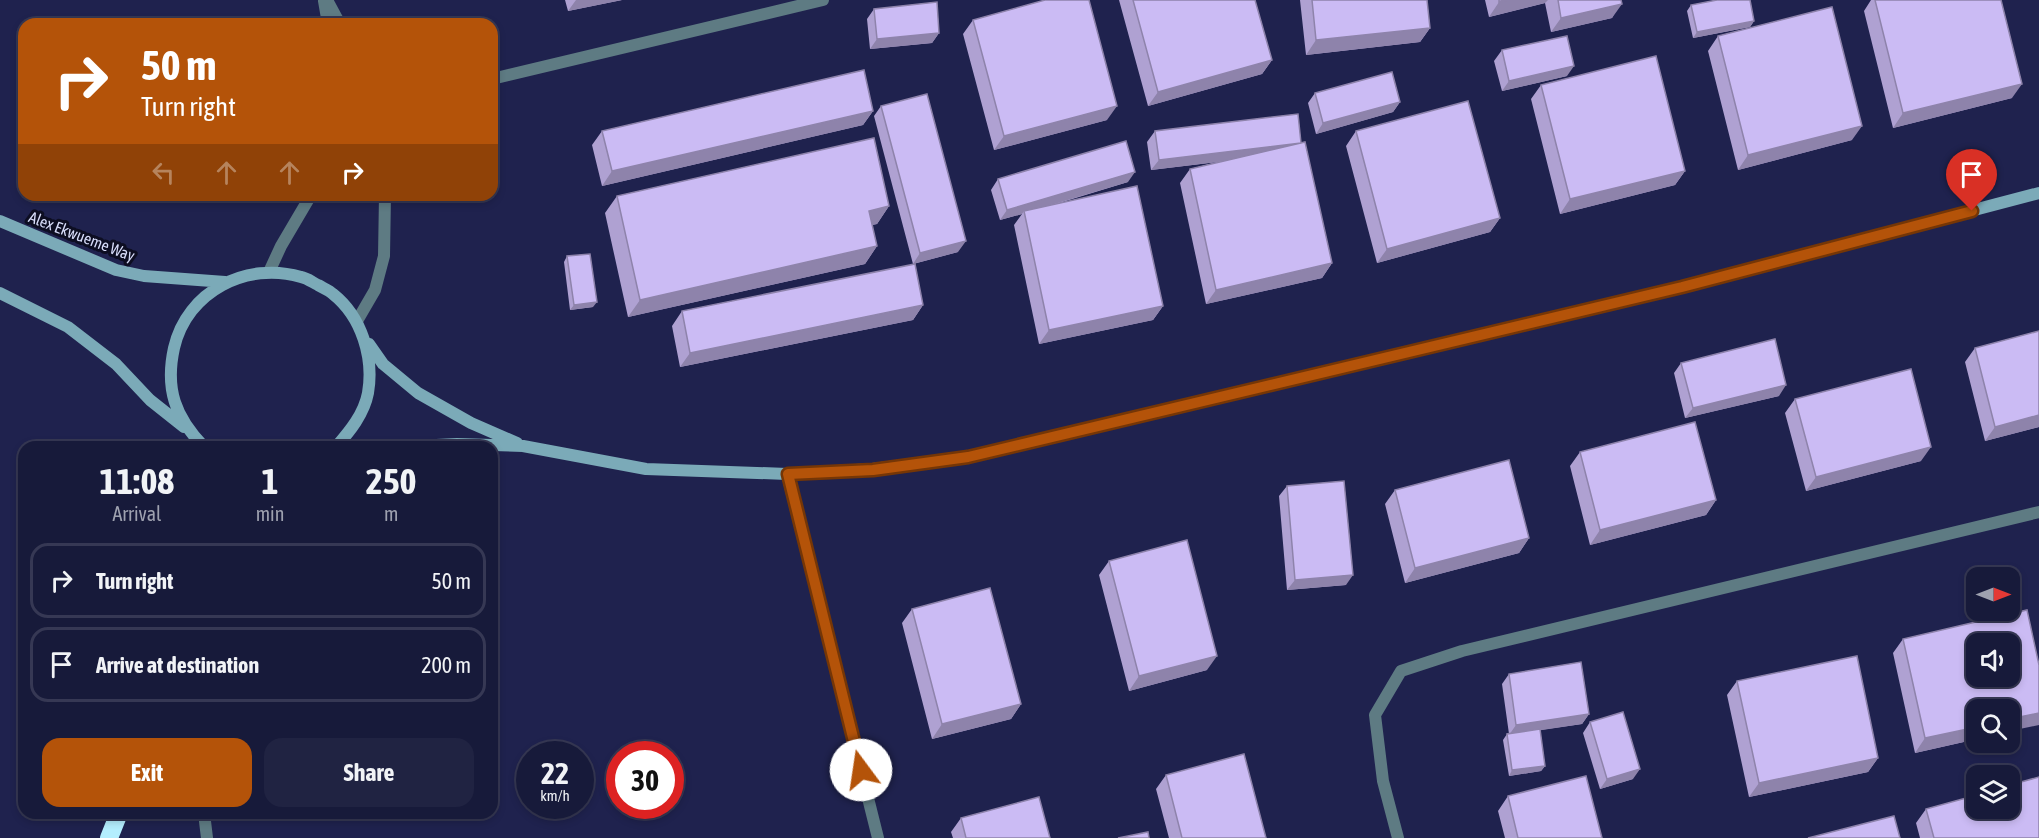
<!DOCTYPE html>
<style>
body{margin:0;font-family:"Asap Condensed",sans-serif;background:#202342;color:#f1f3f6;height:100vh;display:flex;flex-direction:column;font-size:22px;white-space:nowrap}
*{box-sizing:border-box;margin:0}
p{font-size:20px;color:#9ea1af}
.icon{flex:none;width:33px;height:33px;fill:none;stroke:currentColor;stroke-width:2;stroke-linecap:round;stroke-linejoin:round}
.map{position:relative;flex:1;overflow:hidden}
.panel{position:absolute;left:18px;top:441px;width:480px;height:378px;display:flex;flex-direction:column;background:#171a3a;border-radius:18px;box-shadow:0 3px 9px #0003,0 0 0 2px #363854}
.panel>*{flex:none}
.guide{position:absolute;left:18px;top:18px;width:480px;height:183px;border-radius:18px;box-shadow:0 3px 9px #0003,0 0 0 2px #363854;background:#b45309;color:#fff;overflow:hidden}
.needle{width:39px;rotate:90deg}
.fabs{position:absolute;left:1966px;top:567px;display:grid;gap:12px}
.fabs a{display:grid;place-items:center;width:54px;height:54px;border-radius:12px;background:#171a3a;box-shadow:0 3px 9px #0003,0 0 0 2px #363854;font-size:30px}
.speed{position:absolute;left:516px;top:741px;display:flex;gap:12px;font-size:30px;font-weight:700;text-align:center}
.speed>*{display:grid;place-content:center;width:78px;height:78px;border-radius:50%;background:#171a3a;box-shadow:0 3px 9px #0003,0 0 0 2px #363854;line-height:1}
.speed small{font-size:15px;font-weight:400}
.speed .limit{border:9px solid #d22;background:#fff;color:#111}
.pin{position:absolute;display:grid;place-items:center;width:51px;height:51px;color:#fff;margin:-62px -26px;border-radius:50% 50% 50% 0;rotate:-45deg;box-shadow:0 0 6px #0007}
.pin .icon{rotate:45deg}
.me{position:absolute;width:66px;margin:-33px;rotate:346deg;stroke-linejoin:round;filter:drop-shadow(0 0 4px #0008)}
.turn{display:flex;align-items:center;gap:21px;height:126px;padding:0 24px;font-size:27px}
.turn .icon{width:78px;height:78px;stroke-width:2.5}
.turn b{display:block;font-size:42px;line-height:51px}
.lanes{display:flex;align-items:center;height:57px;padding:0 24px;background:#0003;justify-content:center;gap:30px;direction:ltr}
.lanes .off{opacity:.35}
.eta{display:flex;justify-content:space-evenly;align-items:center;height:102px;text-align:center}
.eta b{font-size:36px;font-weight:700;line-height:42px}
.primary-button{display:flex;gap:12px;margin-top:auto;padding:12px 24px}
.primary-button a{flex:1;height:69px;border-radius:18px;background:#b45309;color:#fff;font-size:24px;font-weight:700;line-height:69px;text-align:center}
.primary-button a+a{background:#202342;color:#f1f3f6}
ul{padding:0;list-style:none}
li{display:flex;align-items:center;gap:18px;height:75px;margin:0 12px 9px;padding:0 12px;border:3px solid #363854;border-radius:18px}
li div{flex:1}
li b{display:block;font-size:22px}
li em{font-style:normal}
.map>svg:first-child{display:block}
</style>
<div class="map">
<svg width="2039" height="838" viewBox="0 0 2039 838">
<rect width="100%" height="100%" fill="#1f224e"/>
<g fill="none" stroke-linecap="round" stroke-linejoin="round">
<path stroke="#5e7b83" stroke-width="12" d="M 327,0 L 340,24
M 324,1 L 328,24
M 492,79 L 823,0
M 269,272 L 281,246 L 311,195
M 357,321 L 375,290 L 384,256 L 385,195
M 787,474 L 878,838
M 204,813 L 207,838
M 1398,838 L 1383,781 L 1375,715 L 1401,671 L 1462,651 L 2039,512"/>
<path stroke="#7baab8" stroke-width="12" d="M 0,221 L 116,270 L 144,276 L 225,282
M 0,293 L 68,327 L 116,364 L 150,400 L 184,427
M 369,344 L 383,364 L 418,393 L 471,423 L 517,443
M 204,447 C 175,417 165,389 174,348 C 187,291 247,261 301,277 C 307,278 312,282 318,285 C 323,288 329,290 333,294 C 362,317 374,358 368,393 C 364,414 350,431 336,447
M 395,447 L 457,444 L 523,446 L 646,469 L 787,474 L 873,469 L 968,457 L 1681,287 L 2039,193"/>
<path stroke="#b3eefe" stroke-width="18" d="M 109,838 L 119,813"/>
</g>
<path fill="#afa1d2" d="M 565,0 L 622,0 L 568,11 Z
M 1119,0 L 1255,0 L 1272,60 L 1262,74 L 1148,106 Z
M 1300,0 L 1427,0 L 1430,28 L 1420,42 L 1306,55 Z
M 1485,0 L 1621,0 L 1612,18 L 1551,32 L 1545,3 L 1489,17 Z
M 1871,0 L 2001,0 L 2012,98 L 1893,128 L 1864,11 Z
M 1691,5 L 1754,21 L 1750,27 L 1693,38 L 1687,11 Z
M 874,9 L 939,33 L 932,43 L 870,49 L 867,19 Z
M 973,20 L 1107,120 L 994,150 L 963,34 Z
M 1718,36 L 1852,140 L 1738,170 L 1708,51 Z
M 1502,50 L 1567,76 L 1502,91 L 1494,61 Z
M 1541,85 L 1685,171 L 1675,185 L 1560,214 L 1531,99 Z
M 1315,93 L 1400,102 L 1393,112 L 1316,134 L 1308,103 Z
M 881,106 L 958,252 L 913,264 L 874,116 Z
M 873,111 L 863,125 L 602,186 L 592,145 L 602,131 Z
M 1155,131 L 1301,143 L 1332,263 L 1322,278 L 1206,304 L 1180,183 L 1190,169 L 1217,162 L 1151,170 L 1147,142 Z
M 1356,131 L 1500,218 L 1490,232 L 1377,263 L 1346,146 Z
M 998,179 L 1128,182 L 1056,204 L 1163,306 L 1153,320 L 1039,344 L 1014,225 L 1022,214 L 1000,220 L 991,190 Z
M 617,196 L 889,206 L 877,224 L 872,225 L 877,246 L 865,264 L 628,317 L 605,213 Z
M 567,256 L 593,307 L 570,310 L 564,262 Z
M 923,305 L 913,320 L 680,367 L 672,326 L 682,311 Z
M 1975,348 L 2039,427 L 1985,441 L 1965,362 Z
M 1681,363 L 1779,396 L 1685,418 L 1674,373 Z
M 1795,399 L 1921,461 L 1806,491 L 1785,413 Z
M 1580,452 L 1716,500 L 1706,515 L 1590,545 L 1570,466 Z
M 1287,486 L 1346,585 L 1287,590 L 1279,496 Z
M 1395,490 L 1529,538 L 1519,553 L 1405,583 L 1385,504 Z
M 1109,561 L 1207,670 L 1129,691 L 1099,575 Z
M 912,609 L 1021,704 L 1011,719 L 932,739 L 902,623 Z
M 1903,639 L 1977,710 L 1977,739 L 1915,753 L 1893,653 Z
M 1509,674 L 1589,714 L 1582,724 L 1540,730 L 1545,766 L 1541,771 L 1509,776 L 1503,740 L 1507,734 L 1509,734 L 1502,684 Z
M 1737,681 L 1878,758 L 1868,772 L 1749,797 L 1727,695 Z
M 1590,722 L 1633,779 L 1600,789 L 1583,733 Z
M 1166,775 L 1266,838 L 1169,838 L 1156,789 Z
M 1508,796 L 1602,838 L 1505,838 L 1498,811 Z
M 1926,809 L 2039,838 L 1920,838 L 1916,823 Z
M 961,818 L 1050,838 L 953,838 L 951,832 Z"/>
<path fill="#8e83ab" d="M 576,0 L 622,0 L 568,11 Z
M 1509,0 L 1548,0 L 1545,3 L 1489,17 L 1499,2 Z
M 1622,4 L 1612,18 L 1551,32 L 1561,18 Z
M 1754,21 L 1750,27 L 1693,38 L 1697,32 Z
M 1430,28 L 1420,42 L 1306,55 L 1316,40 Z
M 939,33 L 932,43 L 870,49 L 877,39 Z
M 1272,60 L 1262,74 L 1148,106 L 1158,92 Z
M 1574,66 L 1567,76 L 1502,91 L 1509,81 Z
M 2022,84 L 2012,98 L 1893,128 L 1903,113 Z
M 1400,102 L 1393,112 L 1316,134 L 1323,123 Z
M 1117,106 L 1107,120 L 994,150 L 1004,136 Z
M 873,111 L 863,125 L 602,186 L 612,171 Z
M 1862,126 L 1852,140 L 1738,170 L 1748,155 Z
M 1301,143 L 1294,153 L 1151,170 L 1159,160 Z
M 1685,171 L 1675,185 L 1560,214 L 1570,199 Z
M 1135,172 L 1128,182 L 1024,213 L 1024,211 L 1022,214 L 1000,220 L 1007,210 Z
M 889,206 L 877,224 L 856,228 L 869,211 Z
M 1500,218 L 1490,232 L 1377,263 L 1387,249 Z
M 966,241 L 958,252 L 913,264 L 920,253 Z
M 877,246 L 865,264 L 628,317 L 640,300 Z
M 1332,263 L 1322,278 L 1206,304 L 1216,290 Z
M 597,302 L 593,307 L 570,310 L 574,305 Z
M 923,305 L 913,320 L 680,367 L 690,353 Z
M 1163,306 L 1153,320 L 1039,344 L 1049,330 Z
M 1786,385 L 1779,396 L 1685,418 L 1693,408 Z
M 2039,415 L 2039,427 L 1985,441 L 1995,427 Z
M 1931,447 L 1921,461 L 1806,491 L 1816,477 Z
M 1716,500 L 1706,515 L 1590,545 L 1600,530 Z
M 1529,538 L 1519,553 L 1405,583 L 1415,568 Z
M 1353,575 L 1346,585 L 1287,590 L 1295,580 Z
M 1217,656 L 1207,670 L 1129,691 L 1139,676 Z
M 1021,704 L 1011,719 L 932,739 L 942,724 Z
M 2039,713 L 2039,725 L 2010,731 L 2010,719 Z
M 1589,714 L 1582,724 L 1509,735 L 1516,725 Z
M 1977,727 L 1977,739 L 1915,753 L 1925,738 Z
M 1878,758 L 1868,772 L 1749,797 L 1759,783 Z
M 1545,766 L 1541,771 L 1509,776 L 1512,770 Z
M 1640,769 L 1633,779 L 1600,789 L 1607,779 Z"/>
<path fill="#cbbbf4" stroke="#8e83ab" stroke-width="1.5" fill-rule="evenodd" d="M 1045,0 L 1089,0 L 1117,106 L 1004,136 L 973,20 Z
M 1133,0 L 1255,0 L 1272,60 L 1158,92 Z
M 1312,0 L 1427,0 L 1430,28 L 1316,40 Z
M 1499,0 L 1509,0 L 1499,2 Z
M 1558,0 L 1621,0 L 1622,4 L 1561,18 Z
M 1717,0 L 1750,0 L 1754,21 L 1697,32 L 1691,5 Z
M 1875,0 L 2001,0 L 2022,84 L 1903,113 Z
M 937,2 L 939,33 L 877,39 L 874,9 Z
M 1832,7 L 1862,126 L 1748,155 L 1718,36 Z
M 1567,36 L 1574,66 L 1509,81 L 1502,50 Z
M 1656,56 L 1685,171 L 1570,199 L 1541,85 Z
M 864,70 L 873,111 L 612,171 L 602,131 Z
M 1392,72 L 1400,102 L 1323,123 L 1315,93 Z
M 927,94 L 966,241 L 920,253 L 881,106 Z
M 1468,101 L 1500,218 L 1387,249 L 1356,131 Z
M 1298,114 L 1301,143 L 1159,160 L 1155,131 Z
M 874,138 L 889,206 L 869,211 L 877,246 L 640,300 L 617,196 Z
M 1126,141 L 1135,172 L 1007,210 L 998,179 Z
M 1305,142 L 1332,263 L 1216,290 L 1190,169 Z
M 1137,186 L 1163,306 L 1049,330 L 1024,211 Z
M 590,254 L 597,302 L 574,305 L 567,256 Z
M 915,264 L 923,305 L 690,353 L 682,311 Z
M 2039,331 L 2039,415 L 1995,427 L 1975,348 Z
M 1775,339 L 1786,385 L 1693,408 L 1681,363 Z
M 1911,369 L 1931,447 L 1816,477 L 1795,399 Z
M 1695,422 L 1716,500 L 1600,530 L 1580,452 Z
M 1509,460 L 1529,538 L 1415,568 L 1395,490 Z
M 1344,481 L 1353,575 L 1295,580 L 1287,486 Z
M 1187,540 L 1217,656 L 1139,676 L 1109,561 Z
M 990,588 L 1021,704 L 942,724 L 912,609 Z
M 2027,610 L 2039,665 L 2039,713 L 2010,719 L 2010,710 L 1977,710 L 1977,727 L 1925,738 L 1903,639 ZM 1977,644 L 2010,644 L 2010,676 L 1977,676 Z
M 1857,656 L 1878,758 L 1759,783 L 1737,681 Z
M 1581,662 L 1589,714 L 1516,725 L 1509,674 Z
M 1623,712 L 1640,769 L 1607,779 L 1590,722 Z
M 1540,729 L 1545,766 L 1512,770 L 1507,734 Z
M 1244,754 L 1266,838 L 1182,838 L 1166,775 Z
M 1586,776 L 1602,838 L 1518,838 L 1508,796 Z
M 2039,777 L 2039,838 L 1934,838 L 1926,809 L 1977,795 L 1977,808 L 2010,808 L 2010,785 Z
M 1039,797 L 1050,838 L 966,838 L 961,818 Z
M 1894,816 L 1900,838 L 1808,838 Z
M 1148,832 L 1149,838 L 1118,838 Z"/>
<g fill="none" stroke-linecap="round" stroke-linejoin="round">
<g stroke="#753606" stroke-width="15">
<path id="route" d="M 861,770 L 788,474 L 873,470 L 968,457 L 1682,287 L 1972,211"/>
</g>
<use href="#route" stroke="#b45309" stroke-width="10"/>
</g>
<g text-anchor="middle" stroke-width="6" stroke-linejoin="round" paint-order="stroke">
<g font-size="16" fill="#d7dcf9" stroke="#0d0e22">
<text transform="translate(82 236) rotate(21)" y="6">Alex Ekwueme Way</text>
</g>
</g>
</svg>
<div class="fabs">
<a><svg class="needle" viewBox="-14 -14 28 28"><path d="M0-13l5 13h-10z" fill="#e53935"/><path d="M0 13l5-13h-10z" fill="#9ea1af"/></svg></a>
<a><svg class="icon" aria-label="sound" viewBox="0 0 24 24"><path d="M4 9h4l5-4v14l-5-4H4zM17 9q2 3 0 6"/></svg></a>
<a><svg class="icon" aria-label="search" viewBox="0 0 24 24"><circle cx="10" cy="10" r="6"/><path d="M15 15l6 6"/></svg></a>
<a><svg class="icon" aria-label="layers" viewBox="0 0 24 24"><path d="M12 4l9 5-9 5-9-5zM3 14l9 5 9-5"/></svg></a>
</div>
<div class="speed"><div>22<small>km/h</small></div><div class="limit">30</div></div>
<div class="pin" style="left:1972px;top:211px;background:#d93025"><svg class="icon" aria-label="arrive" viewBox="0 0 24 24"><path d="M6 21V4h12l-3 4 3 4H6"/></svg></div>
<svg class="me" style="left:861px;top:770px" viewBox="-20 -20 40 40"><circle r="19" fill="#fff"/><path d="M0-13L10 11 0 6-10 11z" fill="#b45309"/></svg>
<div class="guide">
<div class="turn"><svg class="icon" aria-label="right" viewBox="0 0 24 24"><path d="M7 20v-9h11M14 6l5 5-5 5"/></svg><div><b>50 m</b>Turn right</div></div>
<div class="lanes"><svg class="icon off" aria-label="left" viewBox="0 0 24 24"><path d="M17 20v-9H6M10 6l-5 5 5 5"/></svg><svg class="icon off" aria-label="ahead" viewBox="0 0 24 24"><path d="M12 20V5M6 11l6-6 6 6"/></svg><svg class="icon off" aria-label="ahead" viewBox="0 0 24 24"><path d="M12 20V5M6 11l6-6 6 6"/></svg><svg class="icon" aria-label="right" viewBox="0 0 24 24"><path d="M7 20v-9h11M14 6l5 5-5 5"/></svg></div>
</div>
<section class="panel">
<div class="eta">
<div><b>11:08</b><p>Arrival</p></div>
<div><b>1</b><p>min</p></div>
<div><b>250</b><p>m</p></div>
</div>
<ul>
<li><svg class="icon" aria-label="right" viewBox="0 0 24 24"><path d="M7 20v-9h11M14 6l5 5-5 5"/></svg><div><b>Turn right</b></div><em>50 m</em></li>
<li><svg class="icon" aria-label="arrive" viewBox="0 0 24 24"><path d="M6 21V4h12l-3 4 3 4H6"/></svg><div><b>Arrive at destination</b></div><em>200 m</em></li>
</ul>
<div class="primary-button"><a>Exit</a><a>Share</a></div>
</section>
</div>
